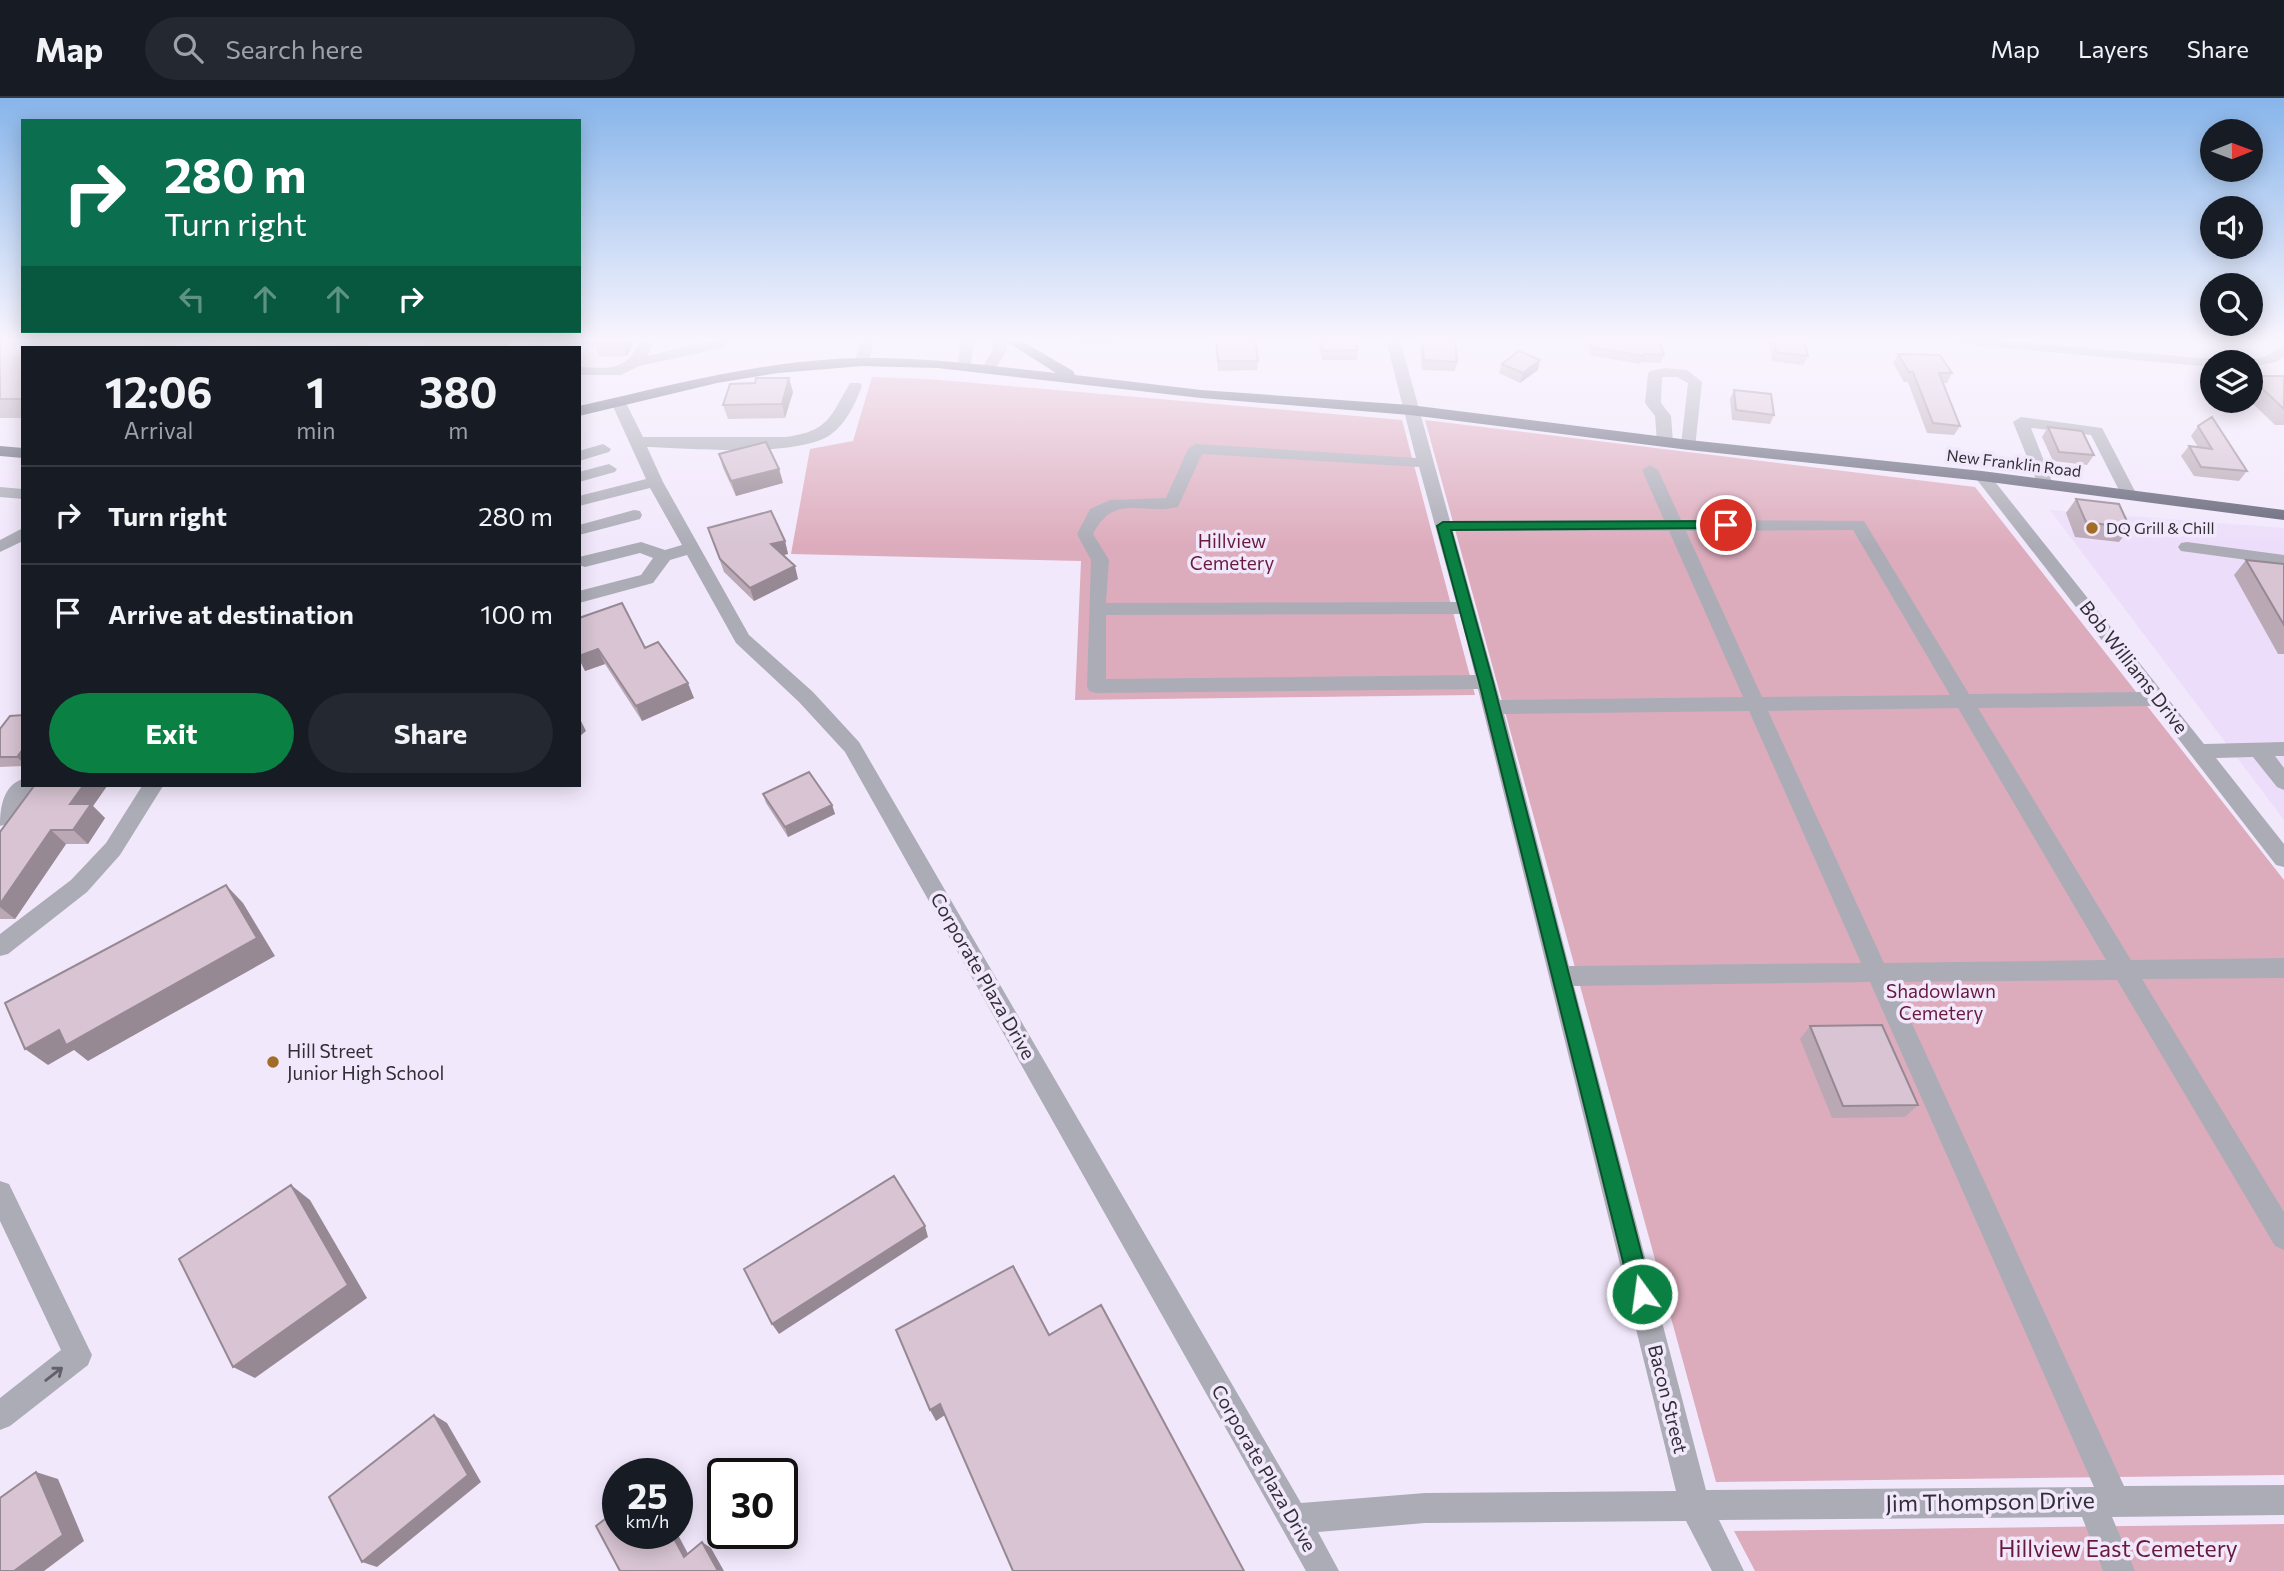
<!DOCTYPE html>
<style>
body{margin:0;font-family:Commissioner,sans-serif;background:#242831;color:#f1f3f6;height:100vh;display:flex;flex-direction:column;font-size:26px;white-space:nowrap}
*{box-sizing:border-box;margin:0}
p{font-size:23px;color:#9ea1a6}
.icon{flex:none;width:38px;height:38px;fill:none;stroke:currentColor;stroke-width:2;stroke-linecap:round;stroke-linejoin:round}
.map{position:relative;flex:1;overflow:hidden}
.side{position:absolute;left:21px;top:248px;width:560px;height:441px;display:flex;flex-direction:column;background:#171b24;border-radius:0px;box-shadow:0 4px 18px #0003}
.side>*{flex:none}
.banner{position:absolute;left:21px;top:21px;width:560px;height:214px;border-radius:0px;box-shadow:0 4px 18px #0003;background:#0b6e4f;color:#fff;overflow:hidden}
.needle{width:46px;rotate:89deg}
.fabs{position:absolute;left:2200px;top:21px;display:grid;gap:14px}
.fabs a{display:grid;place-items:center;width:63px;height:63px;border-radius:50%;background:#171b24;box-shadow:0 4px 18px #0003;font-size:35px}
.speed{position:absolute;left:602px;top:1360px;display:flex;gap:14px;font-size:35px;font-weight:700;text-align:center}
.speed>*{display:grid;place-content:center;width:91px;height:91px;border-radius:50%;background:#171b24;box-shadow:0 4px 18px #0003;line-height:1}
.speed small{font-size:18px;font-weight:400}
.speed .limit{border:4px solid #111;border-radius:10px;background:#fff;color:#111}
.pin{position:absolute;display:grid;place-items:center;width:60px;height:60px;color:#fff;margin:-30px;border:4px solid #fff;border-radius:50%;box-shadow:0 2px 7px #0007}
.me{position:absolute;width:77px;margin:-38px;rotate:346deg;stroke-linejoin:round;filter:drop-shadow(0 0 5px #0008)}
.turn{display:flex;align-items:center;gap:24px;height:147px;padding:0 28px;font-size:32px}
.turn .icon{width:91px;height:91px;stroke-width:2.5}
.turn b{display:block;font-size:49px;line-height:60px}
.lanes{display:flex;align-items:center;height:66px;padding:0 28px;background:#0003;justify-content:center;gap:35px;direction:ltr}
.lanes .off{opacity:.35}
.eta{display:flex;justify-content:space-evenly;align-items:center;height:119px;text-align:center}
.eta b{font-size:42px;font-weight:700;line-height:49px}
.action{display:flex;gap:14px;margin-top:auto;padding:14px 28px}
.action a{flex:1;height:80px;border-radius:42px;background:#0b8043;color:#fff;font-size:28px;font-weight:700;line-height:80px;text-align:center}
.action a+a{background:#242831;color:#f1f3f6}
ul{padding:0;list-style:none}
li{display:flex;align-items:center;gap:21px;height:98px;padding:0 28px;border-top:2px solid #363941}
li div{flex:1}
li b{display:block;font-size:26px}
li em{font-style:normal}
header{display:flex;align-items:center;gap:42px;box-sizing:border-box;height:98px;padding:0 35px;background:#171b24;border-bottom:2px solid #363941}
header strong{font-size:33px}
nav{display:flex;gap:38px;margin-inline-start:auto;font-size:24px}
.search{width:490px;height:63px;background:#242831;display:flex;align-items:center;gap:18px;box-sizing:border-box;padding:0 24px;border-radius:38px;color:#9ea1a6;font-size:26px}
.map>svg:first-child{display:block}
</style>
<header>
<strong>Map</strong>
<div class="search"><svg class="icon" aria-label="search" viewBox="0 0 24 24"><circle cx="10" cy="10" r="6"/><path d="M15 15l6 6"/></svg>Search here</div>
<nav><a>Map</a><a>Layers</a><a>Share</a></nav>
</header>
<div class="map">
<svg width="2284" height="1473" viewBox="0 0 2284 1473">
<rect width="100%" height="100%" fill="#f2e8fc"/>
<path fill="#ecdefa" d="M 2050,412 L 2284,430 L 2284,722 Z"/>
<path fill="#ddacbc" d="M 872,279 L 928,281 L 1402,322 L 1475,597 L 1075,602 L 1081,463 L 791,456 L 810,351 L 853,343 Z
M 1425,322 L 1975,389 L 2284,782 L 2284,1377 L 1716,1384 Z
M 2284,1426 L 2284,1473 L 1755,1473 L 1734,1433 Z"/>
<g fill="none" stroke-linecap="round" stroke-linejoin="round">
<path fill="#acacb6" fill-rule="evenodd" d="M 200,242 L 215,242 L 208,250 L 193,250 Z
M 534,242 L 548,242 L 543,250 L 529,250 Z
M 573,242 L 587,242 L 579,253 L 579,250 L 569,250 Z
M 641,242 L 655,242 L 647,258 L 715,242 L 731,242 L 722,250 L 639,268 L 621,277 L 579,277 L 579,269 C 612,270 625,274 641,242 Z
M 860,242 L 874,242 L 869,264 L 862,268 L 855,264 Z
M 960,242 L 974,242 L 970,272 L 960,272 L 958,269 Z
M 992,242 L 1006,242 L 1007,252 L 993,274 L 988,275 L 981,271 L 993,252 Z
M 1386,242 L 1400,242 L 1450,423 L 1664,422 L 1642,372 L 1650,367 L 1658,372 L 1681,422 L 1864,423 L 1969,596 L 2142,594 L 1974,378 L 1976,375 L 1988,375 L 2204,646 L 2284,644 L 2284,658 L 2275,658 L 2284,670 L 2284,692 L 2277,689 L 2253,659 L 2216,660 L 2284,746 L 2284,769 L 2276,767 L 2153,608 L 1978,610 L 2131,862 L 2284,860 L 2284,880 L 2142,881 L 2284,1114 L 2284,1152 L 2275,1148 L 2117,882 L 1893,884 L 2124,1388 L 2284,1387 L 2284,1417 L 2112,1419 L 2135,1473 L 2103,1473 L 2082,1419 L 1719,1422 L 1744,1473 L 1712,1473 L 1686,1423 L 1425,1425 L 1318,1434 L 1339,1473 L 1306,1473 L 845,654 L 799,604 L 736,545 L 687,457 L 670,462 L 653,485 L 579,505 L 579,493 L 641,477 L 653,460 L 640,455 L 585,469 L 579,467 L 579,459 L 641,444 L 665,452 L 682,447 L 650,390 L 579,408 L 579,398 L 646,381 L 611,304 L 614,301 L 624,301 L 643,339 L 786,339 C 829,333 830,319 850,285 L 860,285 L 862,288 C 855,306 846,326 830,337 C 796,360 690,350 647,349 L 663,384 L 749,537 L 813,594 L 859,644 L 1301,1405 L 1425,1395 L 1676,1393 L 1478,591 L 1096,595 L 1089,593 L 1087,588 L 1091,462 L 1077,436 L 1090,411 L 1110,402 L 1166,400 L 1188,351 L 1196,346 L 1416,360 ZM 1202,356 L 1419,369 L 1456,504 L 1106,505 L 1109,462 L 1093,436 C 1115,394 1141,418 1178,409 ZM 1853,432 L 1950,597 L 1762,599 L 1686,433 ZM 1453,433 L 1669,433 L 1743,599 L 1500,602 ZM 1460,516 L 1475,577 L 1106,581 L 1106,517 ZM 1958,610 L 2106,862 L 1884,865 L 1768,613 ZM 1749,613 L 1861,865 L 1569,868 L 1504,616 ZM 1870,884 L 2094,1389 L 1706,1392 L 1574,888 Z
M 1954,242 L 1996,242 L 2212,261 L 2219,264 L 2212,264 L 2212,269 L 1961,246 Z
M 362,244 L 372,250 L 327,250 L 334,246 Z
M 2284,247 L 2284,258 L 2276,264 L 2250,269 L 2250,264 L 2243,264 L 2266,258 Z
M 1665,270 L 1687,272 L 1702,284 L 1695,350 L 1683,350 L 1681,347 L 1688,285 L 1677,279 L 1662,279 L 1661,305 L 1671,318 L 1673,344 L 1665,349 L 1657,344 L 1655,318 L 1645,305 L 1648,276 L 1650,273 Z
M 2021,319 L 2102,330 L 2137,397 L 2135,400 L 2123,400 L 2091,337 L 2031,330 L 2053,386 L 2045,391 L 2039,389 L 2013,324 Z
M 603,346 L 611,351 L 609,354 L 579,363 L 579,353 Z
M 609,366 L 617,371 L 615,374 L 579,384 L 579,374 Z
M 0,389 L 23,391 L 23,401 L 0,399 Z
M 634,412 L 640,413 L 642,417 L 640,421 L 579,437 L 579,427 Z
M 23,430 L 23,443 L 0,454 L 0,442 Z
M 2187,444 L 2284,457 L 2284,467 L 2181,453 L 2178,449 L 2181,445 Z
M 23,681 L 23,688 L 34,688 L 7,726 L 0,728 C 0,710 3,687 23,681 Z
M 142,688 L 163,688 L 120,757 L 87,794 L 8,856 L 0,858 L 0,836 L 71,782 L 106,745 Z
M 0,1083 L 9,1086 L 92,1257 L 88,1267 L 10,1328 L 0,1332 L 0,1300 L 61,1252 L 0,1123 Z"/>
<path fill="#636477" fill-rule="evenodd" d="M 1004,242 L 1020,242 L 1073,273 L 1075,277 L 1201,292 L 1410,307 L 1689,342 L 1982,373 L 2284,412 L 2284,422 L 1982,383 L 1689,352 L 1410,317 L 1201,300 L 938,270 L 862,268 L 778,275 L 717,285 L 579,318 L 579,308 C 673,287 767,261 864,260 C 928,259 992,268 1056,275 Z
M 0,348 L 23,350 L 23,360 L 0,358 Z"/>
</g>
<path fill="#baa9b5" d="M 0,242 L 182,242 L 174,250 L 23,250 L 23,320 L 0,320 Z
M 423,242 L 511,242 L 506,250 L 427,250 Z
M 589,242 L 635,242 L 627,258 L 599,259 L 595,248 L 591,248 Z
M 1070,242 L 1115,242 L 1114,247 L 1070,245 Z
M 1215,242 L 1255,242 L 1258,263 L 1257,272 L 1218,273 Z
M 1317,242 L 1355,242 L 1358,252 L 1357,262 L 1322,262 Z
M 1422,242 L 1457,264 L 1455,273 L 1422,272 L 1420,250 Z
M 1588,242 L 1659,242 L 1664,257 L 1661,265 L 1641,264 L 1640,266 L 1589,257 Z
M 1671,242 L 1695,242 L 1695,243 Z
M 1770,242 L 1804,242 L 1808,258 L 1803,267 L 1772,263 L 1769,245 Z
M 1898,256 L 1952,275 L 1947,285 L 1943,285 L 1960,328 L 1954,337 L 1927,335 L 1908,284 L 1904,284 L 1893,265 Z
M 1502,266 L 1538,272 L 1520,285 L 1499,275 Z
M 2250,278 L 2284,278 L 2284,327 L 2275,327 L 2250,303 Z
M 755,285 L 793,294 L 785,320 L 728,321 L 723,307 Z
M 1734,292 L 1774,317 L 1770,326 L 1732,322 L 1730,301 Z
M 2198,328 L 2247,373 L 2239,383 L 2194,378 L 2181,358 L 2189,348 L 2198,349 L 2191,338 Z
M 2048,329 L 2094,357 L 2087,367 L 2053,363 L 2042,339 Z
M 719,356 L 779,371 L 783,385 L 736,398 L 723,370 Z
M 2076,401 L 2130,430 L 2119,444 L 2075,439 L 2066,415 Z
M 708,430 L 785,443 L 788,456 L 783,457 L 798,481 L 754,503 L 724,474 Z
M 2246,462 L 2284,466 L 2284,556 L 2278,556 L 2234,477 Z
M 579,520 L 645,550 L 694,600 L 642,623 L 605,566 L 585,573 Z
M 23,617 L 23,668 L 0,669 L 0,631 Z
M 34,688 L 107,688 L 93,708 L 105,720 L 88,746 L 66,746 L 15,821 L 0,821 L 0,734 Z
M 763,696 L 832,707 L 835,716 L 788,739 L 766,705 Z
M 1810,928 L 1918,1007 L 1905,1019 L 1832,1020 L 1800,941 Z"/>
<path fill="#978994" d="M 153,242 L 182,242 L 174,250 L 144,250 Z
M 265,242 L 285,242 L 278,250 L 258,250 Z
M 497,242 L 511,242 L 506,250 L 501,250 Z
M 624,242 L 635,242 L 627,258 L 622,244 Z
M 1540,262 L 1538,272 L 1520,285 L 1523,275 Z
M 789,280 L 793,294 L 785,320 L 782,306 Z
M 779,371 L 783,385 L 736,398 L 731,383 Z
M 785,443 L 788,456 L 775,459 L 771,446 Z
M 795,468 L 798,481 L 754,503 L 750,490 Z
M 598,551 L 605,566 L 585,573 L 579,561 L 579,558 Z
M 688,585 L 694,600 L 642,623 L 636,608 Z
M 579,619 L 586,633 L 579,639 Z
M 23,651 L 23,665 L 17,659 Z
M 83,688 L 107,688 L 93,708 L 105,720 L 88,746 L 73,732 L 70,706 Z
M 832,707 L 835,716 L 788,739 L 785,729 Z
M 51,732 L 66,746 L 15,821 L 0,809 L 0,806 Z
M 226,787 L 243,805 L 275,858 L 88,963 L 74,952 L 48,967 L 25,951 Z
M 291,1087 L 310,1102 L 367,1200 L 255,1280 L 233,1269 Z
M 925,1128 L 928,1139 L 779,1236 L 772,1226 Z
M 940,1306 L 945,1317 L 936,1323 L 930,1312 Z
M 434,1317 L 447,1325 L 481,1384 L 377,1469 L 362,1464 Z
M 36,1374 L 58,1381 L 84,1443 L 44,1473 L 14,1473 Z
M 671,1435 L 677,1435 L 693,1465 L 684,1459 Z
M 702,1444 L 711,1450 L 724,1473 L 718,1473 Z"/>
<path fill="#d8c4d3" stroke="#978994" stroke-width="2" d="M 2,242 L 153,242 L 144,250 L 23,250 L 23,301 L 0,301 L 0,243 Z
M 210,242 L 265,242 L 258,250 L 203,250 Z
M 595,242 L 624,242 L 622,244 L 594,245 Z
M 1216,242 L 1255,242 L 1258,263 L 1218,263 Z
M 1320,242 L 1355,242 L 1358,252 L 1323,253 Z
M 1422,242 L 1455,242 L 1457,264 L 1424,262 Z
M 1591,242 L 1659,242 L 1664,257 L 1643,256 L 1643,258 L 1592,249 Z
M 1774,242 L 1804,242 L 1808,258 L 1776,254 Z
M 1519,253 L 1540,262 L 1523,275 L 1502,266 Z
M 1898,256 L 1940,257 L 1952,275 L 1939,275 L 1960,328 L 1933,325 L 1913,274 L 1909,274 Z
M 2250,278 L 2284,278 L 2284,311 L 2250,279 Z
M 756,280 L 789,280 L 782,306 L 723,307 L 730,286 L 755,285 Z
M 1734,292 L 1771,296 L 1774,317 L 1736,312 Z
M 2212,319 L 2247,373 L 2201,369 L 2189,348 L 2212,351 L 2198,328 Z
M 2048,329 L 2082,333 L 2094,357 L 2059,354 Z
M 766,344 L 779,371 L 731,383 L 719,356 Z
M 2076,401 L 2119,406 L 2130,430 L 2086,424 Z
M 771,413 L 785,443 L 771,446 L 795,468 L 750,490 L 720,461 L 708,430 Z
M 2246,462 L 2284,466 L 2284,527 Z
M 622,505 L 645,550 L 658,544 L 688,585 L 636,608 L 598,551 L 579,558 L 579,520 Z
M 23,617 L 23,651 L 17,659 L 0,659 L 0,631 L 10,618 Z
M 809,674 L 832,707 L 785,729 L 763,696 Z
M 34,688 L 83,688 L 70,706 L 91,706 L 73,732 L 51,732 L 0,806 L 0,734 Z
M 226,787 L 257,840 L 66,947 L 59,932 L 25,951 L 5,905 Z
M 1882,927 L 1918,1007 L 1843,1008 L 1810,928 Z
M 894,1078 L 925,1128 L 772,1226 L 744,1171 Z
M 291,1087 L 348,1187 L 233,1269 L 179,1161 Z
M 1013,1168 L 1049,1237 L 1101,1207 L 1244,1473 L 1013,1473 L 940,1306 L 930,1312 L 896,1232 Z
M 434,1317 L 468,1377 L 362,1464 L 329,1399 Z
M 36,1374 L 63,1437 L 14,1473 L 0,1473 L 0,1400 Z
M 618,1411 L 618,1435 L 671,1435 L 684,1459 L 702,1444 L 718,1473 L 620,1473 L 596,1428 Z"/>
<defs><path id="oneway-shaft" d="M-6 0H5M1.5-3L5.5 0L1.5 3" fill="none" stroke-width="1.6" stroke-linecap="round" stroke-linejoin="round" transform="scale(1.75)"/></defs>
<use stroke="#636069" href="#oneway-shaft" transform="translate(54 1276) rotate(-38)"/>
<linearGradient id="sky" x2="0" y2="1"><stop stop-color="#87b5ea"/><stop offset="0.54" stop-color="#f9f5fe"/><stop offset="1" stop-color="#f9f5fe" stop-opacity="0"/></linearGradient>
<rect width="2284" height="448" fill="url(#sky)"/>
<path fill="#0b8043" stroke="#07532c" stroke-width="2" d="M 1726,423 L 1733,427 L 1731,430 L 1451,432 L 1493,584 L 1652,1196 L 1649,1203 L 1642,1206 L 1634,1203 L 1631,1196 L 1479,584 L 1437,428 L 1443,424 Z"/>
<g fill="#a26c26" stroke="#f2e8fc" stroke-width="2.5">
<circle cx="2092" cy="430" r="7"/>
<circle cx="273" cy="964" r="7"/>
</g>
<g text-anchor="middle" stroke-width="7" stroke-linejoin="round" paint-order="stroke">
<g font-size="16" fill="#322e36" stroke="#f2e8fc">
<text transform="translate(2014 365) rotate(7)" y="6">New Franklin Road</text>
</g>
<g font-size="16" fill="#322e36" stroke="#f2e8fc" text-anchor="start">
<text x="2106" y="436">DQ Grill &amp; Chill</text>
</g>
<g font-size="19" fill="#681a3d" stroke="#f2e8fc">
<text x="1232" y="450">Hillview<tspan x="1232" dy="22">Cemetery</tspan></text>
<text x="1941" y="900">Shadowlawn<tspan x="1941" dy="22">Cemetery</tspan></text>
</g>
<g font-size="19" fill="#322e36" stroke="#f2e8fc">
<text transform="translate(2134 569) rotate(52)" y="7">Bob Williams Drive</text>
<text transform="translate(983 878) rotate(60)" y="7">Corporate Plaza Drive</text>
<text transform="translate(1668 1301) rotate(76)" y="7">Bacon Street</text>
<text transform="translate(1264 1370) rotate(60)" y="7">Corporate Plaza Drive</text>
</g>
<g font-size="19" fill="#322e36" stroke="#f2e8fc" text-anchor="start">
<text x="287" y="960">Hill Street<tspan x="287" dy="22">Junior High School</tspan></text>
</g>
<g font-size="23" fill="#322e36" stroke="#f2e8fc">
<text transform="translate(1990 1404) rotate(-1)" y="8">Jim Thompson Drive</text>
</g>
<g font-size="23" fill="#681a3d" stroke="#f2e8fc">
<text x="2118" y="1459">Hillview East Cemetery</text>
</g>
</g>
</svg>
<div class="fabs">
<a><svg class="needle" viewBox="-14 -14 28 28"><path d="M0-13l5 13h-10z" fill="#e53935"/><path d="M0 13l5-13h-10z" fill="#9ea1a6"/></svg></a>
<a><svg class="icon" aria-label="sound" viewBox="0 0 24 24"><path d="M4 9h4l5-4v14l-5-4H4zM17 9q2 3 0 6"/></svg></a>
<a><svg class="icon" aria-label="search" viewBox="0 0 24 24"><circle cx="10" cy="10" r="6"/><path d="M15 15l6 6"/></svg></a>
<a><svg class="icon" aria-label="layers" viewBox="0 0 24 24"><path d="M12 4l9 5-9 5-9-5zM3 14l9 5 9-5"/></svg></a>
</div>
<div class="speed"><div>25<small>km/h</small></div><div class="limit">30</div></div>
<div class="pin" style="left:1726px;top:427px;background:#d93025"><svg class="icon" aria-label="arrive" viewBox="0 0 24 24"><path d="M6 21V4h12l-3 4 3 4H6"/></svg></div>
<svg class="me" style="left:1642px;top:1196px" viewBox="-20 -20 40 40"><circle r="17" fill="#0b8043" stroke="#fff" stroke-width="3"/><path d="M0-11L8 9 0 5-8 9z" fill="#fff"/></svg>
<div class="banner">
<div class="turn"><svg class="icon" aria-label="right" viewBox="0 0 24 24"><path d="M7 20v-9h11M14 6l5 5-5 5"/></svg><div><b>280 m</b>Turn right</div></div>
<div class="lanes"><svg class="icon off" aria-label="left" viewBox="0 0 24 24"><path d="M17 20v-9H6M10 6l-5 5 5 5"/></svg><svg class="icon off" aria-label="ahead" viewBox="0 0 24 24"><path d="M12 20V5M6 11l6-6 6 6"/></svg><svg class="icon off" aria-label="ahead" viewBox="0 0 24 24"><path d="M12 20V5M6 11l6-6 6 6"/></svg><svg class="icon" aria-label="right" viewBox="0 0 24 24"><path d="M7 20v-9h11M14 6l5 5-5 5"/></svg></div>
</div>
<section class="side">
<div class="eta">
<div><b>12:06</b><p>Arrival</p></div>
<div><b>1</b><p>min</p></div>
<div><b>380</b><p>m</p></div>
</div>
<ul>
<li><svg class="icon" aria-label="right" viewBox="0 0 24 24"><path d="M7 20v-9h11M14 6l5 5-5 5"/></svg><div><b>Turn right</b></div><em>280 m</em></li>
<li><svg class="icon" aria-label="arrive" viewBox="0 0 24 24"><path d="M6 21V4h12l-3 4 3 4H6"/></svg><div><b>Arrive at destination</b></div><em>100 m</em></li>
</ul>
<div class="action"><a>Exit</a><a>Share</a></div>
</section>
</div>
